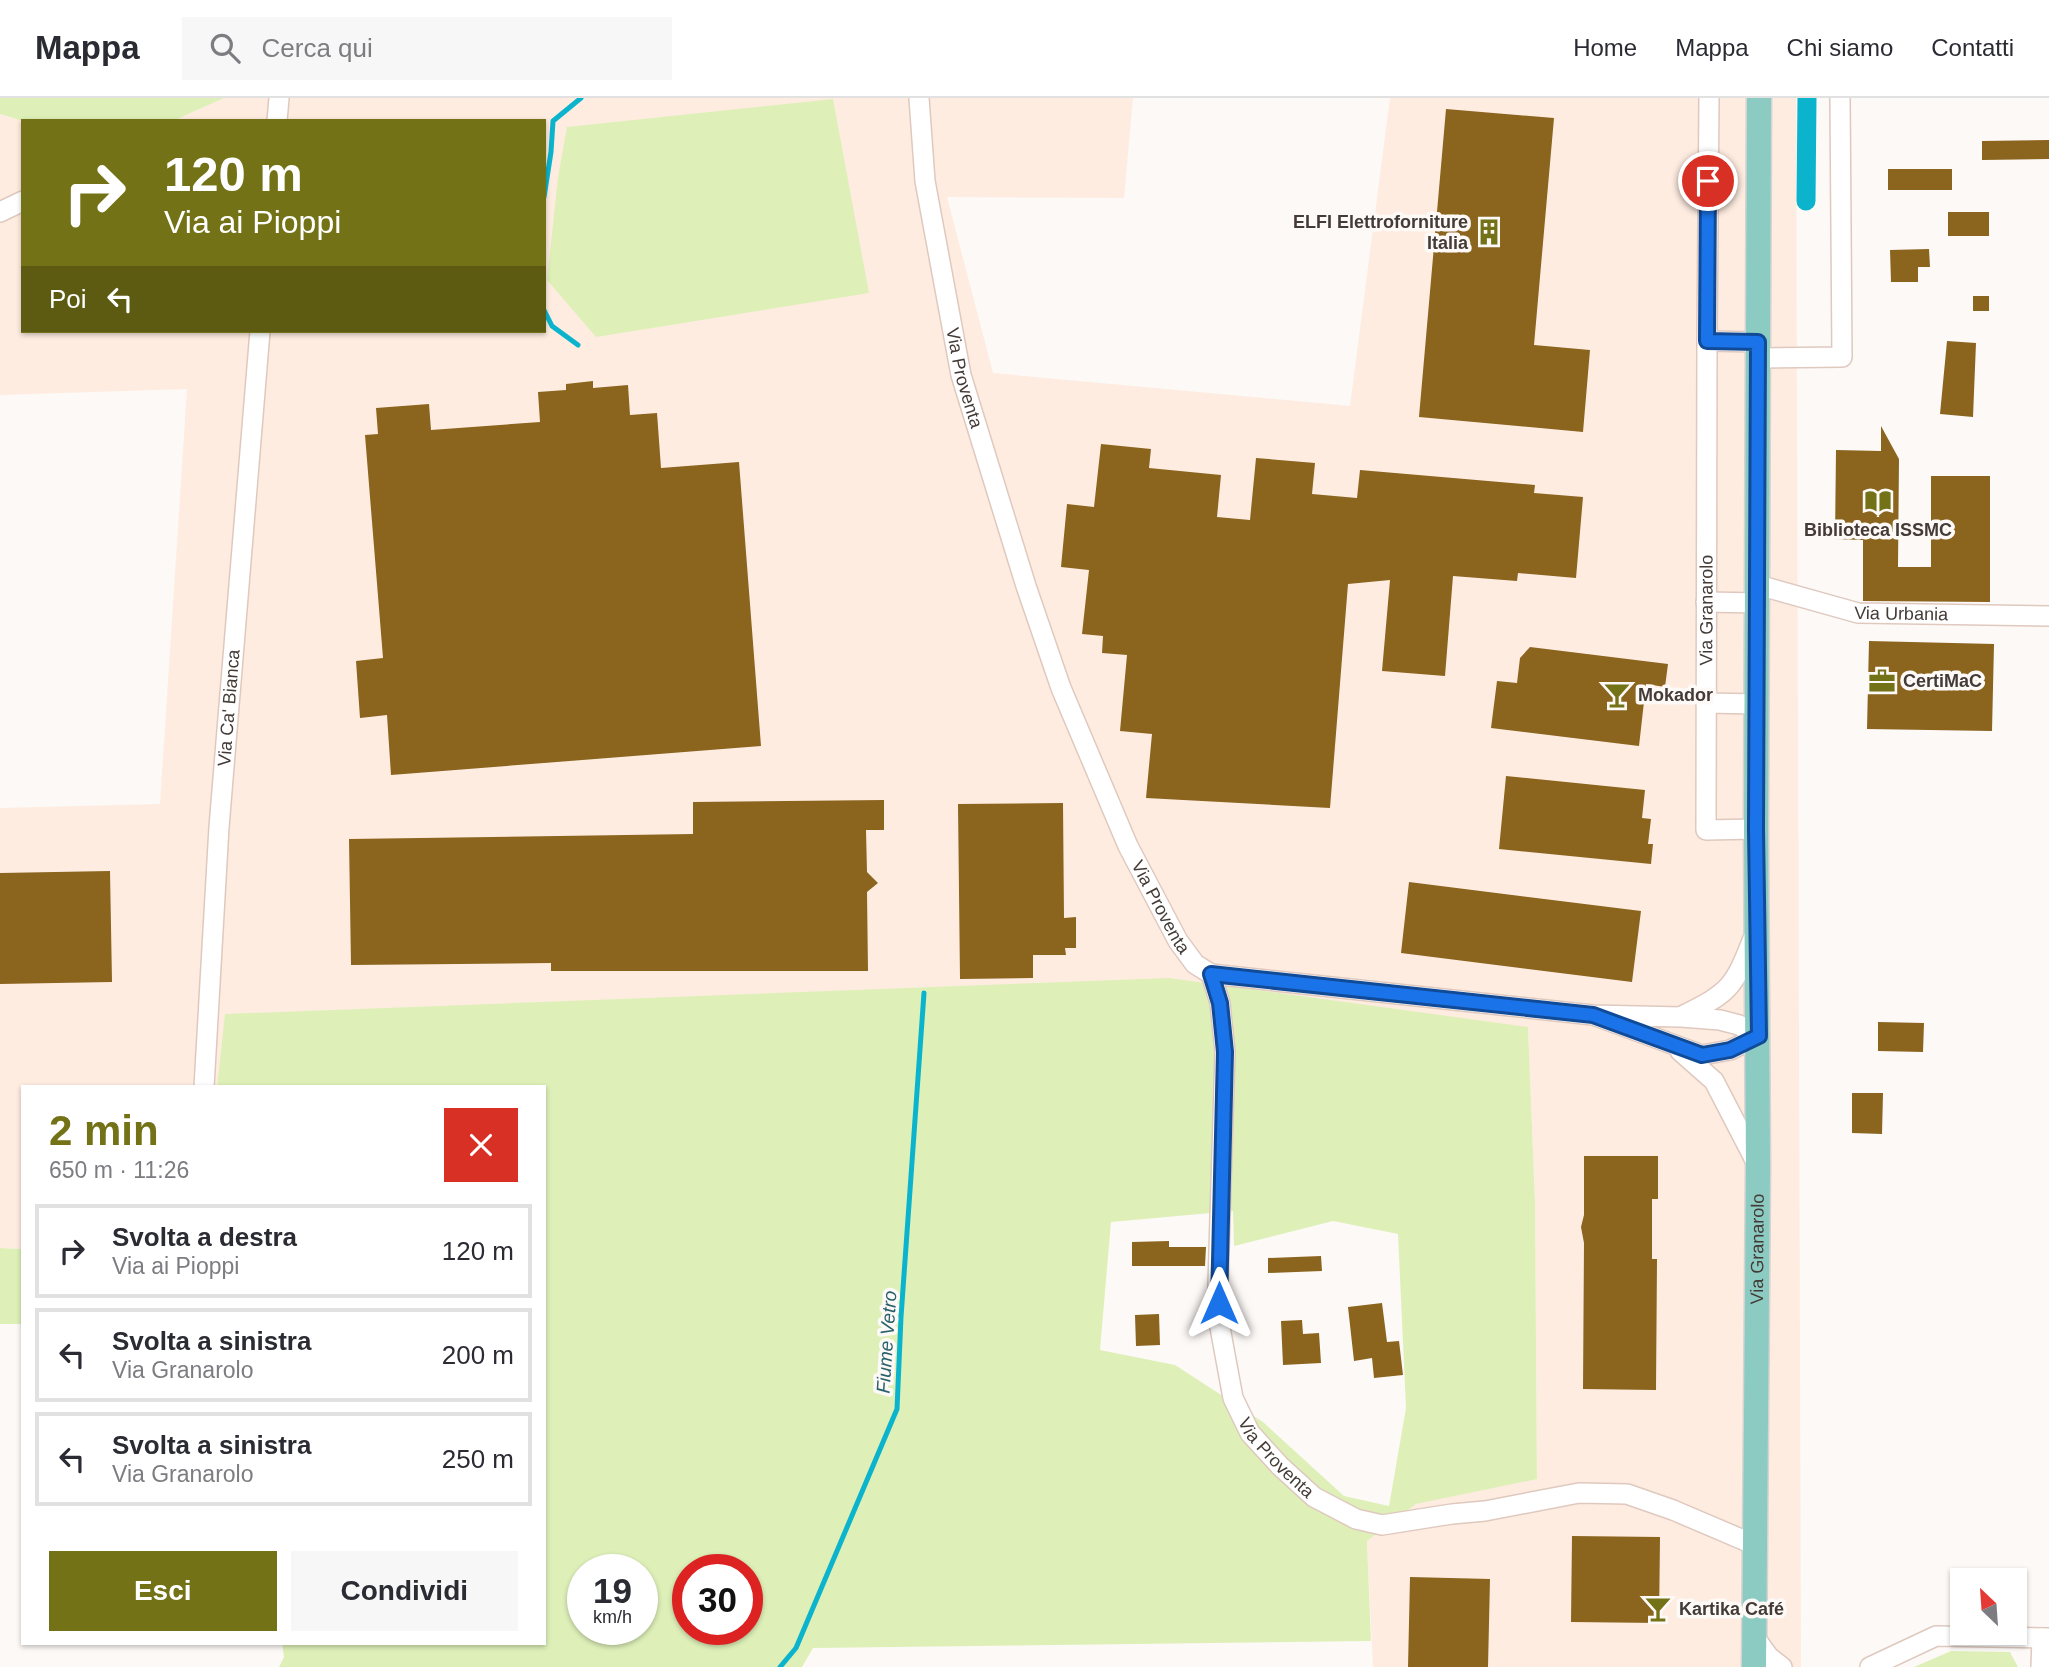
<!DOCTYPE html>
<html lang="it">
<meta charset="utf-8">
<style>
body{margin:0;font-family:Arial,sans-serif;background:#f7f7f7;color:#2b2b33;height:100vh;display:flex;flex-direction:column;font-size:26px;white-space:nowrap}
*{box-sizing:border-box;margin:0}
p{font-size:23px;color:#7c7c81}
.icon{flex:none;width:38px;height:38px;fill:none;stroke:currentColor;stroke-width:2;stroke-linecap:round;stroke-linejoin:round}
.map{position:relative;flex:1;overflow:hidden}
.details{position:absolute;left:21px;top:987px;width:525px;height:560px;display:flex;flex-direction:column;background:#fff;border-radius:0px;box-shadow:0 2px 5px #0004}
.details>*{flex:none}
.hud{position:absolute;left:21px;top:21px;width:525px;height:214px;border-radius:0px;box-shadow:0 2px 5px #0004;background:#737216;color:#fff;overflow:hidden}
.needle{width:46px;rotate:335deg}
.buttons{position:absolute;left:1950px;top:1470px;display:grid;gap:14px}
.buttons a{display:grid;place-items:center;width:77px;height:77px;border-radius:0px;background:#fff;box-shadow:0 2px 5px #0004;font-size:35px}
.speed{position:absolute;left:567px;top:1456px;display:flex;gap:14px;font-size:35px;font-weight:700;text-align:center}
.speed>*{display:grid;place-content:center;width:91px;height:91px;border-radius:50%;background:#fff;box-shadow:0 2px 5px #0004;line-height:1}
.speed small{font-size:18px;font-weight:400}
.speed .limit{border:10px solid #d22;background:#fff;color:#111}
.pin{position:absolute;display:grid;place-items:center;width:60px;height:60px;color:#fff;margin:-30px;border:4px solid #fff;border-radius:50%;box-shadow:0 2px 7px #0007}
.me{position:absolute;width:77px;margin:-38px;rotate:0deg;stroke-linejoin:round;filter:drop-shadow(0 0 5px #0008)}
.turn{display:flex;align-items:center;gap:24px;height:147px;padding:0 28px;font-size:32px}
.turn .icon{width:91px;height:91px;stroke-width:2.5}
.turn b{display:block;font-size:49px;line-height:60px}
.then{display:flex;align-items:center;height:66px;padding:0 28px;background:#0003;gap:14px;font-size:26px}
.round{display:grid;place-items:center;flex:none;width:74px;height:74px;border-radius:0px;background:#f7f7f7}
.headline{display:flex;align-items:center;justify-content:space-between;height:119px;padding:0 28px}
h1{font-size:42px;font-weight:800;line-height:52px;color:#737216}
.primary-button{display:flex;gap:14px;margin-top:auto;padding:14px 28px}
.primary-button a{flex:1;height:80px;border-radius:0px;background:#737216;color:#fff;font-size:28px;font-weight:800;line-height:80px;text-align:center}
.primary-button a+a{background:#f7f7f7;color:#2b2b33}
ul{padding:0;list-style:none}
li{display:flex;align-items:center;gap:21px;height:94px;margin:0 14px 10px;padding:0 14px;border:4px solid #e1e1e2;border-radius:0px}
li div{flex:1}
li b{display:block;font-size:26px}
li em{font-style:normal}
header{display:flex;align-items:center;gap:42px;box-sizing:border-box;height:98px;padding:0 35px;background:#fff;border-bottom:2px solid #e1e1e2}
header strong{font-size:33px}
nav{display:flex;gap:38px;margin-inline-start:auto;font-size:24px}
.search{width:490px;height:63px;background:#f7f7f7;display:flex;align-items:center;gap:18px;box-sizing:border-box;padding:0 24px;border-radius:0px;color:#7c7c81;font-size:26px}
.map>svg:first-child{display:block}
</style>
<header>
<strong>Mappa</strong>
<div class="search"><svg class="icon" aria-label="search" viewBox="0 0 24 24"><circle cx="10" cy="10" r="6"/><path d="M15 15l6 6"/></svg>Cerca qui</div>
<nav><a>Home</a><a>Mappa</a><a>Chi siamo</a><a>Contatti</a></nav>
</header>
<div class="map">
<svg width="2049" height="1569" viewBox="0 0 2049 1569">
<rect width="100%" height="100%" fill="#fdf9f7"/>
<path fill="#feece1" d="M 224,0 L 1133,0 L 1124,100 L 947,99 L 993,275 L 1350,308 L 1390,0 L 1796,0 L 1801,1569 L 1373,1569 L 1367,1443 L 1416,1406 L 1537,1380 L 1535,1104 L 1528,929 L 226,916 L 217,989 L 23,989 L 23,1151 L 0,1150 L 0,710 L 160,706 L 187,291 L 0,297 L 0,16 L 23,23 L 23,233 L 544,233 L 544,23 L 173,23 Z"/>
<path fill="#def0b8" fill-rule="evenodd" d="M 0,0 L 224,0 L 173,23 L 23,23 L 0,16 Z
M 833,1 L 869,195 L 596,239 L 547,182 L 558,79 L 567,29 Z
M 1169,880 L 1528,929 L 1535,1104 L 1537,1381 L 1416,1406 L 1367,1443 L 1371,1543 L 813,1550 L 802,1569 L 279,1569 L 284,1559 L 282,1545 L 544,1545 L 544,989 L 217,989 L 225,916 ZM 1233,1113 L 1234,1148 L 1333,1123 L 1398,1136 L 1406,1310 L 1389,1408 L 1344,1398 L 1263,1324 L 1175,1267 L 1100,1252 L 1111,1124 ZM 583,1472 L 642,1472 L 642,1531 L 583,1531 ZM 688,1472 L 747,1472 L 747,1531 L 688,1531 Z
M 0,1150 L 23,1151 L 23,1226 L 0,1226 Z
M 1951,1553 L 2010,1554 L 2018,1569 L 1914,1569 Z"/>
<g fill="none" stroke-linecap="round" stroke-linejoin="round">
<path stroke="#0bb4cc" stroke-width="5" d="M 544,99 L 551,54 L 553,23 L 581,0
M 544,212 L 552,228 L 578,247
M 780,1569 L 796,1550 L 897,1311 L 901,1219 L 924,895"/>
<path stroke="#0bb4cc" stroke-width="19" d="M 1806,103 L 1807,0"/>
</g>
<path fill="#8b641e" d="M 1446,11 L 1554,20 L 1534,247 L 1590,252 L 1583,334 L 1419,319 Z
M 2049,42 L 2049,61 L 1982,62 L 1982,43 Z
M 1888,71 L 1952,71 L 1952,92 L 1888,92 Z
M 1948,114 L 1989,114 L 1989,138 L 1948,138 Z
M 1929,151 L 1930,169 L 1918,169 L 1918,184 L 1891,184 L 1890,152 Z
M 1973,198 L 1989,198 L 1989,213 L 1973,213 Z
M 1947,243 L 1976,245 L 1973,319 L 1940,316 Z
M 593,283 L 593,290 L 628,287 L 630,317 L 657,315 L 661,370 L 739,364 L 761,648 L 391,677 L 387,617 L 360,620 L 356,563 L 383,560 L 365,337 L 378,336 L 376,310 L 429,306 L 431,332 L 540,324 L 538,294 L 566,292 L 566,286 Z
M 1881,328 L 1899,361 L 1898,469 L 1931,469 L 1931,378 L 1990,378 L 1990,504 L 1863,503 L 1863,442 L 1835,441 L 1836,352 L 1881,353 Z
M 1101,346 L 1151,351 L 1149,370 L 1221,377 L 1217,419 L 1250,422 L 1256,360 L 1315,365 L 1312,396 L 1357,400 L 1360,372 L 1535,387 L 1534,395 L 1583,399 L 1576,480 L 1518,475 L 1517,483 L 1453,478 L 1445,578 L 1382,573 L 1390,482 L 1348,486 L 1330,710 L 1146,700 L 1152,636 L 1120,633 L 1127,557 L 1102,555 L 1103,538 L 1082,536 L 1089,472 L 1061,469 L 1067,406 L 1094,409 Z
M 1869,543 L 1994,546 L 1992,633 L 1867,631 Z
M 1530,549 L 1668,566 L 1665,589 L 1646,586 L 1639,648 L 1491,630 L 1497,583 L 1517,585 L 1520,560 Z
M 1506,678 L 1645,692 L 1642,720 L 1651,721 L 1648,746 L 1653,746 L 1651,766 L 1499,751 Z
M 884,702 L 884,732 L 866,732 L 867,774 L 878,785 L 867,794 L 868,873 L 551,873 L 551,865 L 351,867 L 349,741 L 693,736 L 693,704 Z
M 1063,705 L 1064,820 L 1076,819 L 1076,850 L 1065,850 L 1066,857 L 1033,857 L 1033,880 L 960,881 L 958,706 Z
M 110,773 L 112,884 L 0,886 L 0,775 Z
M 1409,784 L 1641,813 L 1632,884 L 1401,855 Z
M 1878,924 L 1924,925 L 1923,954 L 1878,953 Z
M 1852,995 L 1883,995 L 1882,1036 L 1852,1035 Z
M 1584,1058 L 1658,1058 L 1658,1101 L 1652,1101 L 1652,1161 L 1657,1161 L 1656,1292 L 1583,1291 L 1584,1145 L 1581,1129 L 1584,1117 Z
M 1169,1143 L 1169,1149 L 1206,1149 L 1205,1168 L 1132,1168 L 1132,1144 Z
M 1321,1158 L 1322,1173 L 1268,1175 L 1268,1160 Z
M 1382,1205 L 1387,1244 L 1399,1243 L 1403,1277 L 1374,1280 L 1372,1260 L 1354,1263 L 1348,1209 Z
M 1159,1216 L 1160,1247 L 1136,1248 L 1135,1217 Z
M 1302,1222 L 1303,1236 L 1319,1235 L 1321,1265 L 1283,1267 L 1281,1223 Z
M 1572,1438 L 1660,1439 L 1659,1525 L 1571,1524 Z
M 1410,1479 L 1490,1481 L 1488,1569 L 1408,1569 Z"/>
<g fill="none" stroke-linecap="round" stroke-linejoin="round">
<g stroke="#dfc9bf" stroke-width="22">
<g id="minor">
<path id="s1" d="M 919,0 L 925,83 L 961,277 L 1026,488 L 1061,590 L 1128,748 L 1178,843 L 1195,866 L 1211,876 L 1220,905 L 1225,954 L 1218,1186 L 1219,1224 L 1233,1300 L 1250,1335 L 1280,1368 L 1314,1399 L 1356,1421 L 1382,1427 L 1452,1416 L 1485,1413 L 1579,1395 L 1627,1396 L 1673,1412 L 1755,1447"/>
<path d="M 277,23 L 279,0"/>
<path d="M 0,114 L 23,103"/>
<path d="M 1707,243 L 1709,0"/>
<path d="M 1758,260 L 1842,259 L 1840,0"/>
<path id="s2" d="M 1758,487 L 1858,515 L 2049,518"/>
<path d="M 1706,504 L 1758,505"/>
<path d="M 1706,605 L 1757,606"/>
<path id="s3" d="M 1756,731 L 1706,732 L 1707,243 L 1758,244"/>
<path d="M 1211,876 L 1593,917 L 1681,919 L 1720,922 L 1739,927 L 1759,938 L 1730,952 L 1702,957 L 1593,917"/>
<path d="M 1682,918 C 1731,894 1734,889 1754,838"/>
<path d="M 1680,953 L 1714,983 L 1758,1068"/>
<path id="s4" d="M 204,989 L 219,729 L 260,233"/>
<path d="M 1756,1541 L 1769,1559 L 1782,1569"/>
<path d="M 1870,1569 L 1936,1538 L 2049,1540"/>
<path d="M 2041,1569 L 2042,1540"/>
</g>
</g>
<g stroke="#d6d4d3" stroke-width="27">
<g id="major">
<path id="s5" d="M 1754,1569 L 1758,1070 L 1756,731 L 1759,0"/>
</g>
</g>
<use href="#minor" stroke="#fff" stroke-width="19"/>
<use href="#major" stroke="#8bcbc2" stroke-width="24"/>
</g>
<g fill="none" stroke-linecap="round" stroke-linejoin="round">
<g stroke="#114b97" stroke-width="18">
<path id="route" d="M 1219,1205 L 1225,954 L 1220,905 L 1211,876 L 1593,917 L 1702,957 L 1730,952 L 1759,938 L 1756,731 L 1758,244 L 1707,243 L 1708,83"/>
</g>
<use href="#route" stroke="#1a73e8" stroke-width="12"/>
</g>
<defs>
<g id="building-bare" transform="scale(2.1)"><path d="M-4-6H4V6H1V3H-1V6H-4ZM-2.5-4.3h1.7v1.8h-1.7ZM.8-4.3h1.7v1.8H.8ZM-2.5-1h1.7V.8h-1.7ZM.8-1h1.7V.8H.8Z" fill="#737216" stroke="#fdf9f7" stroke-width="2.5" paint-order="stroke"/></g>
<g id="library-bare" transform="scale(2.1)"><path d="M-6-4Q-3-5.5-.7-3.5V5Q-3 3-6 4ZM6-4Q3-5.5 .7-3.5V5Q3 3 6 4Z" fill="#737216" stroke="#fdf9f7" stroke-width="2.5" paint-order="stroke"/></g>
<g id="office-bare" transform="scale(2.1)"><path d="M-6-3h4V-5.5h4V-3h4V5H-6ZM-1-4.5V-3h2v-1.5ZM-6 0V1H6V0Z" fill="#737216" stroke="#fdf9f7" stroke-width="2.5" paint-order="stroke"/></g>
<g id="bar-bare" transform="scale(2.1)"><path d="M-6-5H6L.8 .8V4.5H3.5V6h-7V4.5H-.8V.8Z" fill="#737216" stroke="#fdf9f7" stroke-width="2.5" paint-order="stroke"/></g>
</defs>
<g fill-rule="evenodd">
<use href="#building-bare" x="1489" y="134"/>
<use href="#library-bare" x="1878" y="403"/>
<use href="#office-bare" x="1882" y="583"/>
<use href="#bar-bare" x="1617" y="597"/>
<use href="#bar-bare" x="1658" y="1511"/>
</g>
<g text-anchor="middle" stroke-width="7" stroke-linejoin="round" paint-order="stroke">
<g font-size="18" font-weight="bold" fill="#443b37" stroke="#fdf9f7" text-anchor="start">
<text x="1468" y="130" text-anchor="end">ELFI Elettroforniture<tspan x="1468" dy="21">Italia</tspan></text>
<text x="1878" y="438" text-anchor="middle">Biblioteca ISSMC</text>
<text x="1903" y="589">CertiMaC</text>
<text x="1638" y="603">Mokador</text>
<text x="1679" y="1517">Kartika Café</text>
</g>
<g font-size="18" fill="#443b37" stroke="#fdf9f7">
<text dy="6" stroke="none"><textPath href="#s1" startOffset="284">Via Proventa</textPath></text>
<text dy="6" stroke="none"><textPath href="#s3" startOffset="270">Via Granarolo</textPath></text>
<text dy="6" stroke="none"><textPath href="#s2" startOffset="147">Via Urbania</textPath></text>
<text dy="6" stroke="none"><textPath href="#s4" startOffset="380">Via Ca' Bianca</textPath></text>
<text dy="6" stroke="none"><textPath href="#s1" startOffset="850">Via Proventa</textPath></text>
<text dy="6" stroke="none"><textPath href="#s5" startOffset="418">Via Granarolo</textPath></text>
<text dy="6" stroke="none"><textPath href="#s1" startOffset="1437">Via Proventa</textPath></text>
</g>
<g font-size="19" font-style="italic" fill="#28606b" stroke="#fdf9f7">
<text transform="translate(886 1244) rotate(-86)" y="7">Fiume Vetro</text>
</g>
</g>
</svg>
<div class="buttons">
<a><svg class="needle" viewBox="-14 -14 28 28"><path d="M0-13l5 13h-10z" fill="#e53935"/><path d="M0 13l5-13h-10z" fill="#7c7c81"/></svg></a>
</div>
<div class="speed"><div>19<small>km/h</small></div><div class="limit">30</div></div>
<div class="pin" style="left:1708px;top:83px;background:#d93025"><svg class="icon" aria-label="arrive" viewBox="0 0 24 24"><path d="M6 21V4h12l-3 4 3 4H6"/></svg></div>
<svg class="me" style="left:1219px;top:1205px" viewBox="-20 -20 40 40"><path d="M0-17L14 15 0 8-14 15z" fill="#1a73e8" stroke="#fff" stroke-width="4"/></svg>
<div class="hud">
<div class="turn"><svg class="icon" aria-label="right" viewBox="0 0 24 24"><path d="M7 20v-9h11M14 6l5 5-5 5"/></svg><div><b>120 m</b>Via ai Pioppi</div></div>
<div class="then">Poi<svg class="icon" aria-label="left" viewBox="0 0 24 24"><path d="M17 20v-9H6M10 6l-5 5 5 5"/></svg></div>
</div>
<section class="details">
<div class="headline"><div><h1>2 min</h1><p>650 m · 11:26</p></div><a class="round" style="background:#d93025;color:#fff"><svg class="icon" aria-label="close" viewBox="0 0 24 24"><path d="M6 6l12 12M18 6L6 18"/></svg></a></div>
<ul>
<li><svg class="icon" aria-label="right" viewBox="0 0 24 24"><path d="M7 20v-9h11M14 6l5 5-5 5"/></svg><div><b>Svolta a destra</b><p>Via ai Pioppi</p></div><em>120 m</em></li>
<li><svg class="icon" aria-label="left" viewBox="0 0 24 24"><path d="M17 20v-9H6M10 6l-5 5 5 5"/></svg><div><b>Svolta a sinistra</b><p>Via Granarolo</p></div><em>200 m</em></li>
<li><svg class="icon" aria-label="left" viewBox="0 0 24 24"><path d="M17 20v-9H6M10 6l-5 5 5 5"/></svg><div><b>Svolta a sinistra</b><p>Via Granarolo</p></div><em>250 m</em></li>
</ul>
<div class="primary-button"><a>Esci</a><a>Condividi</a></div>
</section>
</div>
